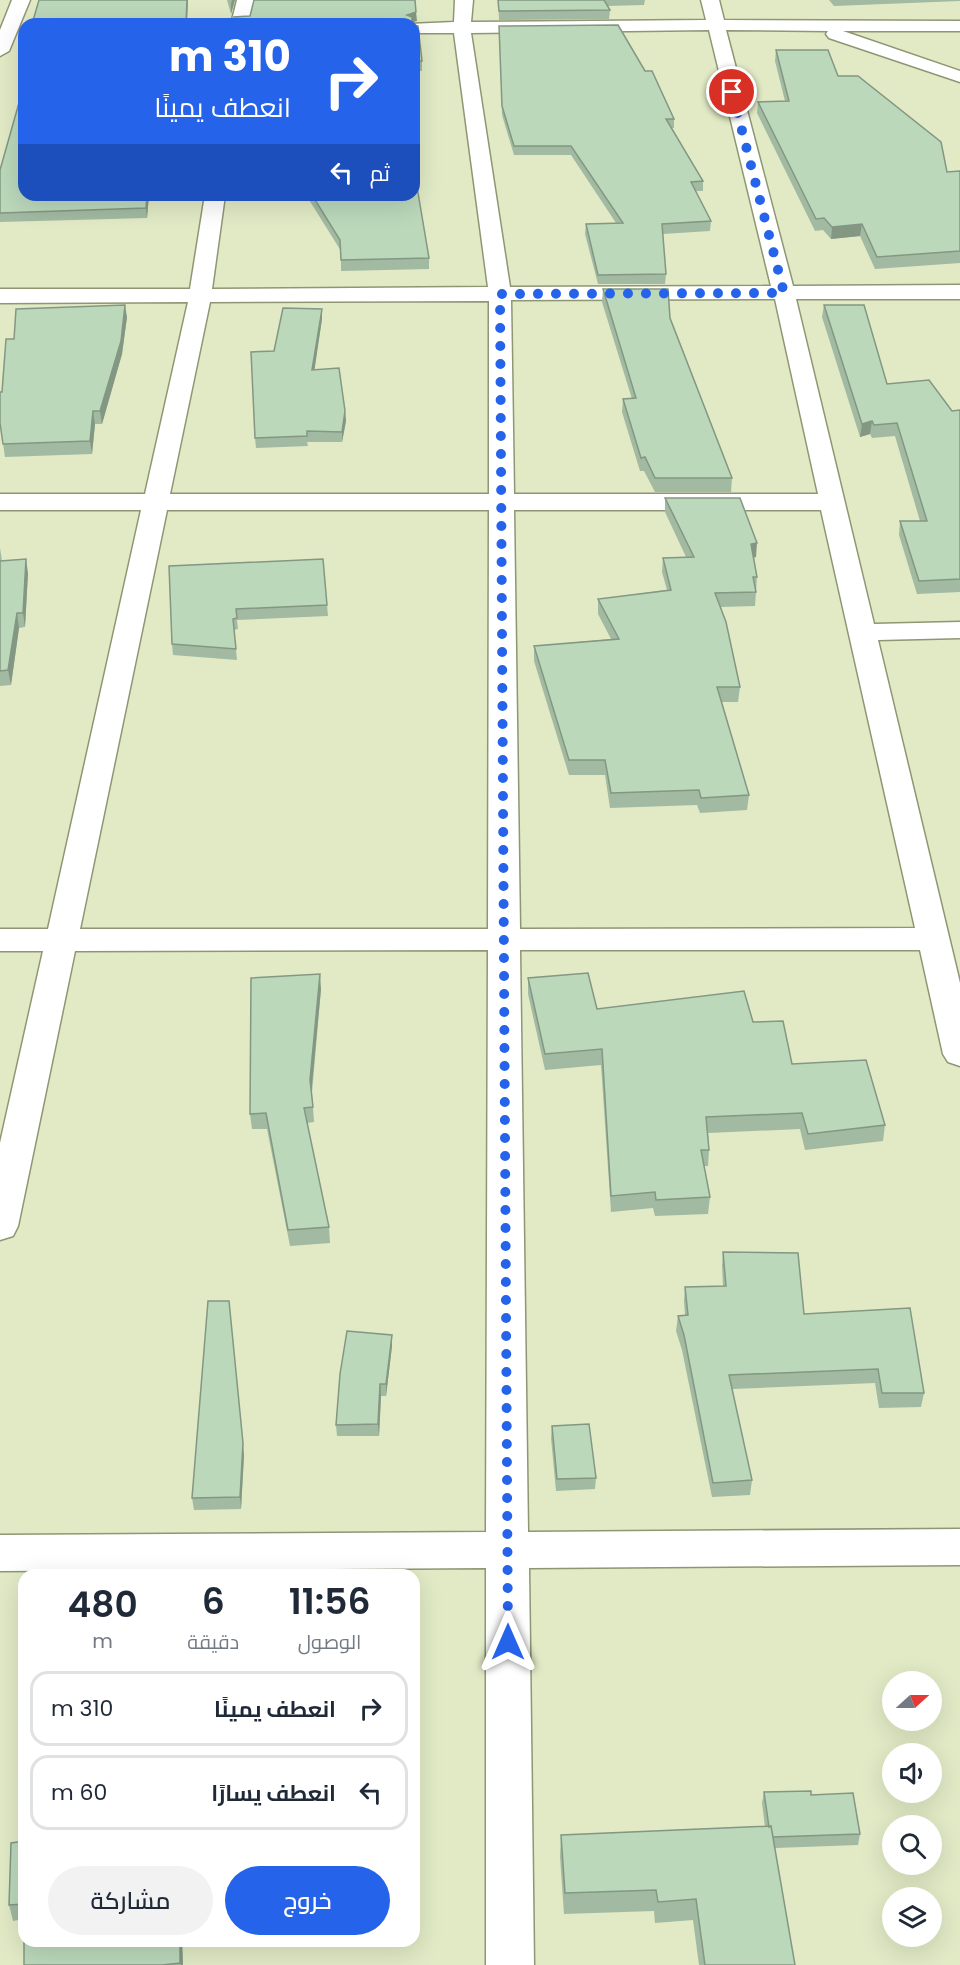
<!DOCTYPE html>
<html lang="ar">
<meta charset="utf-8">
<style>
body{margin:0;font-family:Poppins,Cairo,sans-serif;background:#f2f2f3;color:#1f2937;direction:rtl;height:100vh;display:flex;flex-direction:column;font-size:22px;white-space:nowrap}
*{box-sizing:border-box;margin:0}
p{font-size:20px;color:#747a83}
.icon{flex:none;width:33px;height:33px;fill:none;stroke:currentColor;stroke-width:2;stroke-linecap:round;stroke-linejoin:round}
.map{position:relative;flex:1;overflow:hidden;direction:ltr}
.side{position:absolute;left:18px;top:1569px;width:402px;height:378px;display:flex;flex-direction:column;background:#fff;border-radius:18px;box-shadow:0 6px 24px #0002;direction:rtl}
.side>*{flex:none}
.top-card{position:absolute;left:18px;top:18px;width:402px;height:183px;border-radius:18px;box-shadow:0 6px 24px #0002;direction:rtl;background:#2563eb;color:#fff;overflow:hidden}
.needle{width:39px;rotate:69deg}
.controls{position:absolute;left:882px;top:1671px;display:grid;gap:12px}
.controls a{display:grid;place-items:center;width:60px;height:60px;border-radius:50%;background:#fff;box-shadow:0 6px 24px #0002;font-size:30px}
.pin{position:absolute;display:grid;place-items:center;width:51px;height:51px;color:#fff;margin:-26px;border:3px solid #fff;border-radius:50%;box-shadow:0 2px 6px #0007}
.me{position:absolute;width:66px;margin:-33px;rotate:0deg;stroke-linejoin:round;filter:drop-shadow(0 0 4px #0008)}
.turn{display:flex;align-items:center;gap:21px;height:126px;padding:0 30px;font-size:27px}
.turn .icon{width:78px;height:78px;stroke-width:2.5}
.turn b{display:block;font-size:42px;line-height:51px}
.then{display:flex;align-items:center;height:57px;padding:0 30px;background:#0003;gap:12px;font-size:22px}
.eta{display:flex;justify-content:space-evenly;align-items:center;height:102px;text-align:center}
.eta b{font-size:36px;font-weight:600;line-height:42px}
.primary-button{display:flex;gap:12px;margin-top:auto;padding:12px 30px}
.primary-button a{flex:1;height:69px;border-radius:36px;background:#2563eb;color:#fff;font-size:24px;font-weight:600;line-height:69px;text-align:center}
.primary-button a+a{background:#f2f2f3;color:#1f2937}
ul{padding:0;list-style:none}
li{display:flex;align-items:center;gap:18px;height:75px;margin:0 12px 9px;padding:0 18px;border:3px solid #e0e1e3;border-radius:18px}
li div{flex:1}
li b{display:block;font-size:22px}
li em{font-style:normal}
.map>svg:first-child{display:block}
</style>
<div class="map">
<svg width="960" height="1965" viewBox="0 0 960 1965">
<rect width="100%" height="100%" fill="#e1eac5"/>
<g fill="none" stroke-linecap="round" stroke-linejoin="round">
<g stroke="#8e9673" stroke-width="3">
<path id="street" d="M 12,0 L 30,0 L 9,51 L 0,56 L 0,30 Z
M 237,0 L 255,0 L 249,24 L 231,24 Z
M 455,0 L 473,0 L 471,22 L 706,20 L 701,0 L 719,0 L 724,20 L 960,21 L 960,31 L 843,31 L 960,71 L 960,82 L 829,38 L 826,34 L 828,31 L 726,30 L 793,286 L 960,285 L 960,299 L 796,299 L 874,624 L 960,622 L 960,638 L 878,640 L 960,983 L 960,1066 L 948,1062 L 943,1054 L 920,950 L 520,950 L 528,1532 L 960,1529 L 960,1565 L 529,1568 L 534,1965 L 486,1965 L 486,1568 L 0,1571 L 0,1535 L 486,1532 L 488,950 L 75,951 L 18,1226 L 13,1236 L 0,1240 L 0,1143 L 43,951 L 0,951 L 0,929 L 48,929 L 141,510 L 0,510 L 0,494 L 145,494 L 188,302 L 0,303 L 0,289 L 190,289 L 205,195 L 225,195 L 212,289 L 488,287 L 454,33 L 414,33 L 414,24 L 409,24 L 454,22 ZM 709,30 L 771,286 L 510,287 L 471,33 ZM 775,299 L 818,494 L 514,494 L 511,300 ZM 489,301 L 489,494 L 170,494 L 210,302 ZM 167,510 L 489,510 L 488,929 L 80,929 ZM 514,510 L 821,510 L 915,928 L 520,929 Z"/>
</g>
<use href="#street" fill="#fff" fill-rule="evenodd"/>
</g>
<path fill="#a1baa1" d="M 227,0 L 235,0 L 231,14 Z
M 498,0 L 645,0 L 644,5 L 607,6 L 610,10 L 609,19 L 499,20 Z
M 829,0 L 960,0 L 960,1 L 834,6 Z
M 414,25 L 422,61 L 422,71 L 414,71 Z
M 499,26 L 645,71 L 674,119 L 674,128 L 672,128 L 703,181 L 703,191 L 696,191 L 711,221 L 710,231 L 663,234 L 666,274 L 665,284 L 598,284 L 585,234 L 586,224 L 616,223 L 571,155 L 514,155 L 502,115 Z
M 776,50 L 838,76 L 947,172 L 960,171 L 960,263 L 875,269 L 860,236 L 831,239 L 823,230 L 815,231 L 757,113 L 758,102 L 785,101 L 775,61 Z
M 24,53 L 24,72 L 22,72 L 21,63 Z
M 0,170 L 24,195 L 149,195 L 147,218 L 0,222 Z
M 306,195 L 414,195 L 429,258 L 429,269 L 341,271 L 341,251 Z
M 603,289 L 670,318 L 732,478 L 731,492 L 655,492 L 644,471 L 640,471 L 622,412 L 623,399 L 632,399 L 602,302 Z
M 824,305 L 887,384 L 952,411 L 960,410 L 960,592 L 917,594 L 899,535 L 900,521 L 920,521 L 895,436 L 872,438 L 870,434 L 860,437 L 822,317 Z
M 322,309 L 322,319 L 314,370 L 345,411 L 346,421 L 342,442 L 307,442 L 308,446 L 256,448 L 255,438 L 274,351 Z
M 127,317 L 122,354 L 102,424 L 95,424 L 92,454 L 5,457 L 0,423 L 2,392 L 14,339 Z
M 665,498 L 756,557 L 753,558 L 757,577 L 755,606 L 721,607 L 740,687 L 738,702 L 722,702 L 749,795 L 747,810 L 700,813 L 697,805 L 610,808 L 605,775 L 569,775 L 534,661 L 534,646 L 611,639 L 598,614 L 598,599 L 667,590 L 662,572 L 663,558 L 686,557 L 665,512 Z
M 0,548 L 2,561 L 28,573 L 25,627 L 19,628 L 11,685 L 0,686 Z
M 169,566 L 327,605 L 328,616 L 237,620 L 238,629 L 234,630 L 237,660 L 173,655 L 172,644 Z
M 528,978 L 597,1009 L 753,1022 L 792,1064 L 885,1125 L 883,1141 L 805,1150 L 800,1129 L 708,1133 L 709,1150 L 708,1166 L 704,1166 L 710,1197 L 708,1214 L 655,1216 L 653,1208 L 611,1212 L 601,1065 L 545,1070 L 528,994 Z
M 321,989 L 312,1093 L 314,1122 L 307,1123 L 329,1227 L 330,1243 L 290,1246 L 267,1129 L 252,1129 L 250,1114 Z
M 723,1252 L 804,1314 L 924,1393 L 921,1407 L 879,1408 L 875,1383 L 732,1389 L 752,1480 L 750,1495 L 712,1497 L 682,1350 L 676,1331 L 678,1316 L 685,1315 L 684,1301 L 685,1287 L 723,1286 L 722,1266 Z
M 392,1335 L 392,1346 L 386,1396 L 381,1396 L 379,1436 L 337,1436 L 336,1425 Z
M 552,1426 L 596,1478 L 595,1489 L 556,1491 L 551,1438 Z
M 244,1455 L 241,1509 L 194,1510 L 192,1498 Z
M 764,1792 L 811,1795 L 860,1834 L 858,1845 L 775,1848 L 795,1965 L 699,1965 L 693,1920 L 655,1923 L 654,1911 L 564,1914 L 560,1857 L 561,1835 L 765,1827 L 762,1803 Z
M 24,1841 L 24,1919 L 13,1921 L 9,1905 Z
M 24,1941 L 182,1941 L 183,1965 L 24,1965 Z"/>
<path fill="#839783" d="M 187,0 L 188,0 L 187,24 L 186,24 Z
M 232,0 L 235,0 L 231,14 L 231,4 Z
M 416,12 L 417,21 L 407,24 L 407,15 Z
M 147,195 L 149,195 L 147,218 L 146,208 Z
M 862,224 L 860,236 L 831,239 L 832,227 Z
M 125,305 L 127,317 L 122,354 L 102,424 L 100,411 Z
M 322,309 L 322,319 L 313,380 L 312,370 Z
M 93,411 L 95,424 L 92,454 L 90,441 Z
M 345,411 L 346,421 L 342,442 L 342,432 Z
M 872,421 L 870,434 L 860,437 L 862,424 Z
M 757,543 L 756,557 L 749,558 L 751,544 Z
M 26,559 L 28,573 L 25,627 L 23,613 Z
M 17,613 L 19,628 L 11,685 L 8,670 Z
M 320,974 L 321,989 L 311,1095 L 310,1080 Z
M 229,1301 L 244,1455 L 241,1509 L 240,1497 Z
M 392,1335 L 392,1346 L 386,1396 L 386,1384 Z
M 380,1384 L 381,1396 L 379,1436 L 378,1424 Z
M 180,1941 L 182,1941 L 183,1965 L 181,1965 L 180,1963 Z"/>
<path fill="#bbd8bb" stroke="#839783" stroke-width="1.5" d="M 39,0 L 187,0 L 186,24 L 32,24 Z
M 254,0 L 415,0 L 416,12 L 407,15 L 412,17 L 412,24 L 236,24 L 234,17 L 250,16 Z
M 498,0 L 604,0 L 610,10 L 499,11 Z
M 414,25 L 418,26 L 422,61 L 414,61 Z
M 618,25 L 645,71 L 652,71 L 674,119 L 666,119 L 703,181 L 691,182 L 711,221 L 662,224 L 666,274 L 598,275 L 586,224 L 623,223 L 571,146 L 514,146 L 502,106 L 499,26 Z
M 776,50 L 828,50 L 838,76 L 858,76 L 941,142 L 947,172 L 960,171 L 960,251 L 877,257 L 862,224 L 832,227 L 824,218 L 816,219 L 758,102 L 789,101 Z
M 24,53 L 24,63 L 21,63 Z
M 24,85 L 24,195 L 147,195 L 146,208 L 0,213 L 0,170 Z
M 414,169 L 429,258 L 341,260 L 340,240 L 312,195 L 414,195 Z
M 603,289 L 668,289 L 670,318 L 732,478 L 655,478 L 645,457 L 641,458 L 623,399 L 636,398 Z
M 125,305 L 121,341 L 100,411 L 93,411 L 90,441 L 3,444 L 0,423 L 0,392 L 2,392 L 6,339 L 14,339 L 16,309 Z
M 824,305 L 864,305 L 887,384 L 929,380 L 952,411 L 960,410 L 960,579 L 919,581 L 900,521 L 927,521 L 897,423 L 874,425 L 872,421 L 862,424 Z
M 283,308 L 322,309 L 312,370 L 339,368 L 345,411 L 342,432 L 307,431 L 307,436 L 255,438 L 251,352 L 274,351 Z
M 665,498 L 740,498 L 757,543 L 751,544 L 757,577 L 753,577 L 756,592 L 715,593 L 726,622 L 740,687 L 717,687 L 749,795 L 701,798 L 699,790 L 611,793 L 605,760 L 569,760 L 534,646 L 619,639 L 598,599 L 671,590 L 663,558 L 694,557 Z
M 26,559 L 23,613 L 17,613 L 8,670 L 0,671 L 0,561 Z
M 323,559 L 327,605 L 236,609 L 237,618 L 233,619 L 236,649 L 172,644 L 169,566 Z
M 588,973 L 597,1009 L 744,991 L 753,1022 L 783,1021 L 792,1064 L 866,1060 L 885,1125 L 808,1134 L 802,1113 L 706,1117 L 709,1150 L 701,1150 L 710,1197 L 656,1200 L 655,1192 L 611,1196 L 602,1049 L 545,1054 L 528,978 Z
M 320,974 L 310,1080 L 313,1107 L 304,1108 L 329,1227 L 288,1230 L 266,1113 L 250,1114 L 251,978 Z
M 723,1252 L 798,1253 L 804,1314 L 910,1308 L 924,1393 L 882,1393 L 878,1369 L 729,1375 L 752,1480 L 713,1483 L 684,1335 L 678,1316 L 688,1315 L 685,1287 L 726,1286 Z
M 208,1301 L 229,1301 L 243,1443 L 240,1497 L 192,1498 Z
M 347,1331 L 392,1335 L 386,1384 L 380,1384 L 378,1424 L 336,1425 L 340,1374 Z
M 589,1424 L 596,1478 L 557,1479 L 552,1426 Z
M 811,1791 L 811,1795 L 853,1793 L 860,1834 L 773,1837 L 771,1826 L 769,1827 L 764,1792 Z
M 771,1826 L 795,1965 L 705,1965 L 696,1899 L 658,1902 L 656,1890 L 565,1893 L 561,1835 Z
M 24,1841 L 24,1904 L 9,1905 L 11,1843 Z
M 24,1941 L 180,1941 L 180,1963 L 162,1965 L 24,1965 Z"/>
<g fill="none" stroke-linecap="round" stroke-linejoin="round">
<path stroke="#2563eb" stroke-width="10" stroke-dasharray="0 18" d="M 508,1642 L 500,294 L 784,293 L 732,92"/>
</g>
</svg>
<div class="controls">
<a><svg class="needle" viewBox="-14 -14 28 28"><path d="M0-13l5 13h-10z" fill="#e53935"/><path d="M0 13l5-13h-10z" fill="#747a83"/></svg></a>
<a><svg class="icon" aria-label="sound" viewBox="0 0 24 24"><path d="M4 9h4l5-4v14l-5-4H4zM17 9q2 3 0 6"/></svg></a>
<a><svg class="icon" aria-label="search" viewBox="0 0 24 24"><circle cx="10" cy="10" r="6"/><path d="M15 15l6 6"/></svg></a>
<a><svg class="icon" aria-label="layers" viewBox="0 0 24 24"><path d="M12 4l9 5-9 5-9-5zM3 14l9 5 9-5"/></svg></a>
</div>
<div class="pin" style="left:732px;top:92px;background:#d93025"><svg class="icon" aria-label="arrive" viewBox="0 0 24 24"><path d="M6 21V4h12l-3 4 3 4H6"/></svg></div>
<svg class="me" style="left:508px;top:1642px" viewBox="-20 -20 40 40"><path d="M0-17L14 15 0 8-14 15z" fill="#2563eb" stroke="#fff" stroke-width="4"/></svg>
<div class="top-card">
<div class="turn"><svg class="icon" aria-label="right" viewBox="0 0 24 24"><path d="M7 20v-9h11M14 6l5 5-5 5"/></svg><div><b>310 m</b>انعطف يمينًا</div></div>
<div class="then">ثم<svg class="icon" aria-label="left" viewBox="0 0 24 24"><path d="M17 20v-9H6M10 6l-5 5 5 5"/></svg></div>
</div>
<section class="side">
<div class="eta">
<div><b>11:56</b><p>الوصول</p></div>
<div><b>6</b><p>دقيقة</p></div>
<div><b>480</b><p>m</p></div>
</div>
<ul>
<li><svg class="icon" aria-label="right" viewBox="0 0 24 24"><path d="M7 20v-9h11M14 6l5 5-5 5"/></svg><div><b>انعطف يمينًا</b></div><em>310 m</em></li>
<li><svg class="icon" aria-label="left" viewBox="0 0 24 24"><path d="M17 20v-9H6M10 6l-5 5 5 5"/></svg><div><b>انعطف يسارًا</b></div><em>60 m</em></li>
</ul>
<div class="primary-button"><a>خروج</a><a>مشاركة</a></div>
</section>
</div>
